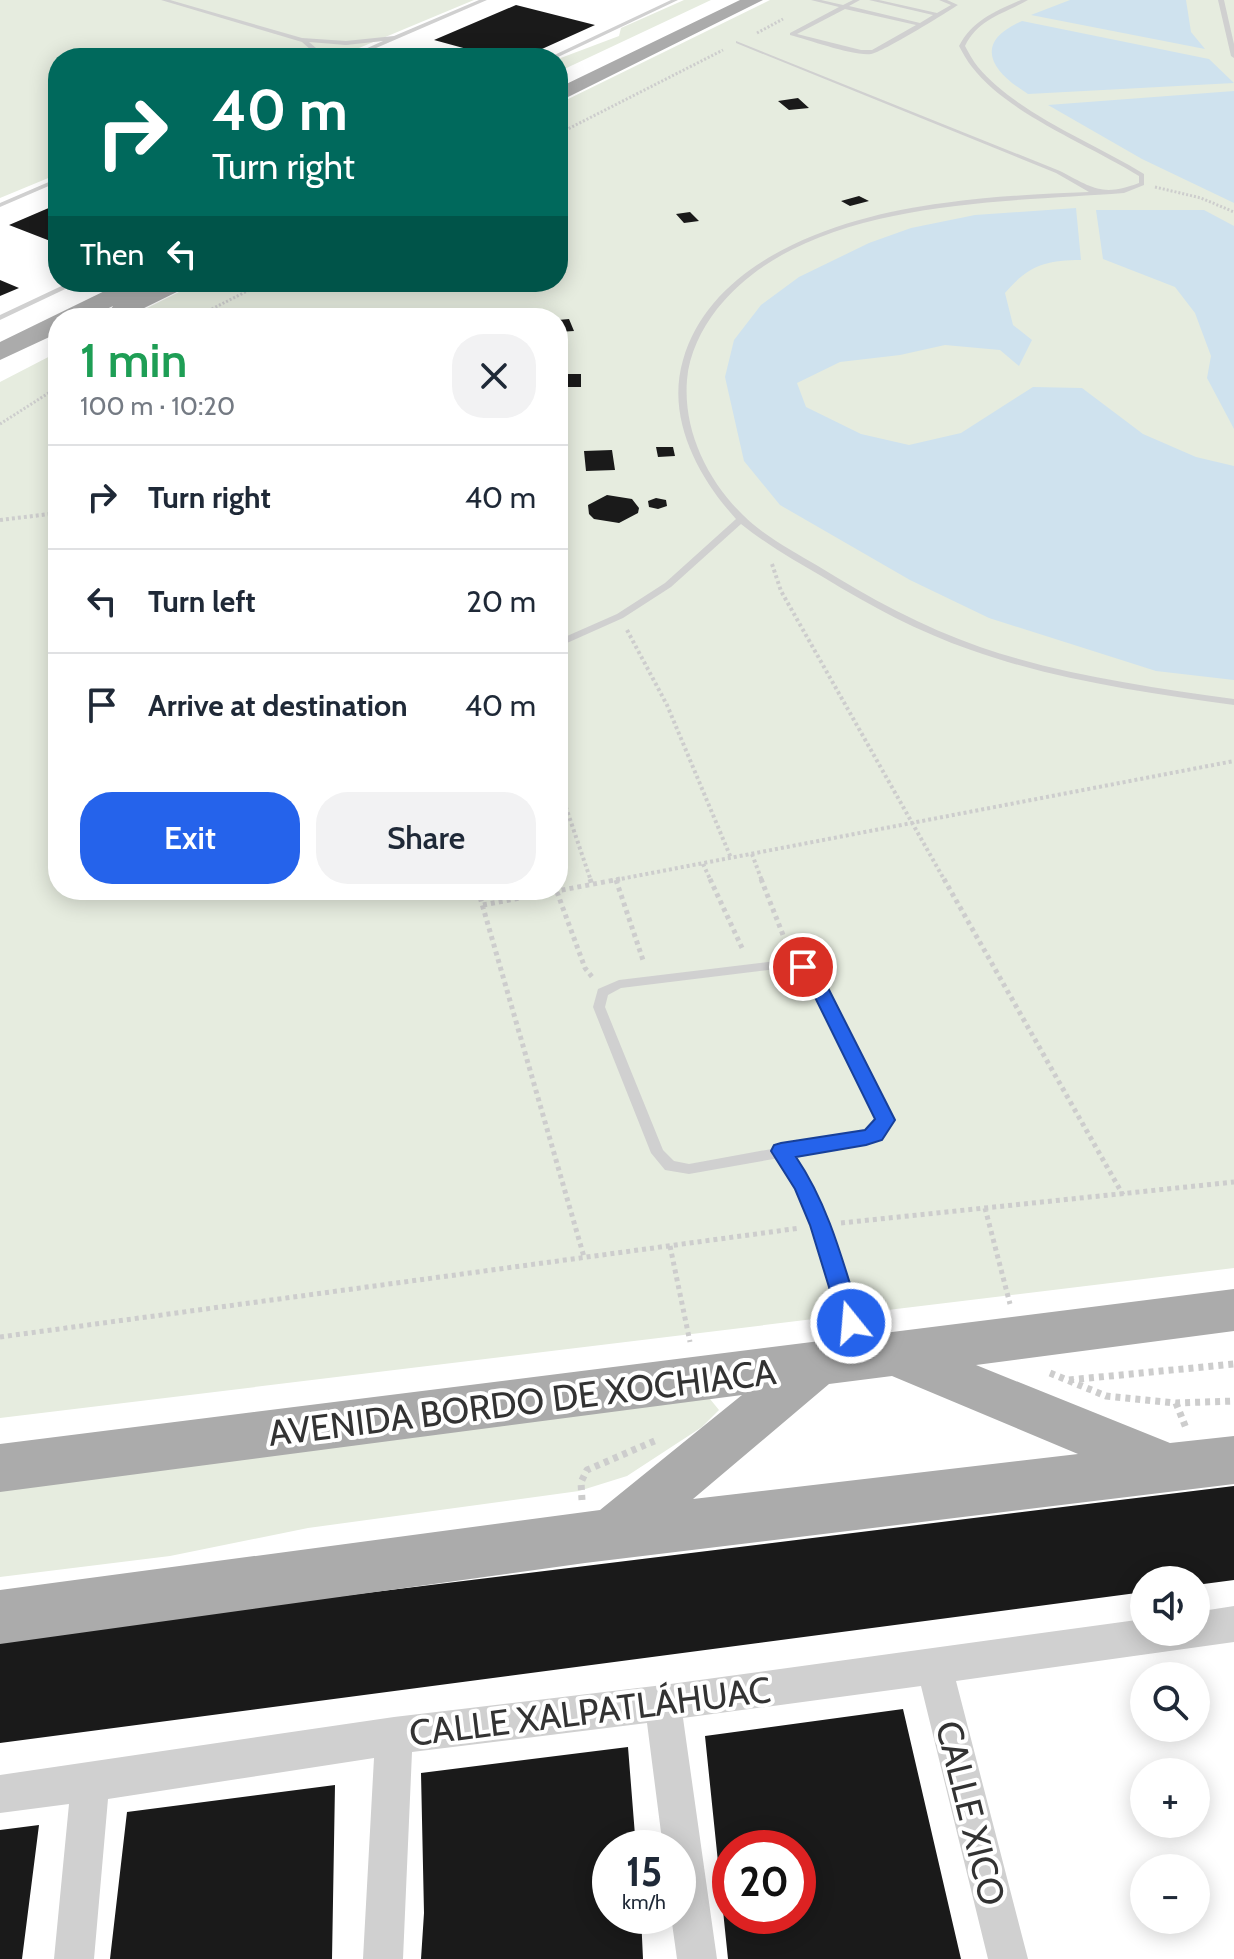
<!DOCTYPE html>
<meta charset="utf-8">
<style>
body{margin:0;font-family:Cabin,sans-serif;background:#f2f2f3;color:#1f2937;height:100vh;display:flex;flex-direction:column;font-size:30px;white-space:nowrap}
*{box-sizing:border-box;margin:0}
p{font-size:26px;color:#747a83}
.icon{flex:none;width:44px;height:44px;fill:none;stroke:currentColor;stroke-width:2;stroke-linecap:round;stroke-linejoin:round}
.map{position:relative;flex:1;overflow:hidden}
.drawer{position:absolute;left:48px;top:308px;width:520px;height:592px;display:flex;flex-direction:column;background:#fff;border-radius:32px;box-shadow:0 4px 20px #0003}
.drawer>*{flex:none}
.guide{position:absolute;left:48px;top:48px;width:520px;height:244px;border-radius:32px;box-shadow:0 4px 20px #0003;background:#00695c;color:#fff;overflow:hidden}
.buttons{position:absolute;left:1130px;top:1566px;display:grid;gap:16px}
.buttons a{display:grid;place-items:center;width:80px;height:80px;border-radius:50%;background:#fff;box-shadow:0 4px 20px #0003;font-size:40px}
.speed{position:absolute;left:592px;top:1830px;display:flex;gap:16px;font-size:40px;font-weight:700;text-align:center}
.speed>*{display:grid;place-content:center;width:104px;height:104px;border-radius:50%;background:#fff;box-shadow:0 4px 20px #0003;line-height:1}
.speed small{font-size:20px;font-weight:400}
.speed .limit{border:12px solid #d22;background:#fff;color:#111}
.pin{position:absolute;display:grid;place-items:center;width:68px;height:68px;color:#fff;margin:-34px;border:4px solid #fff;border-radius:50%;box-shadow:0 2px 8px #0007}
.me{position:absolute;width:88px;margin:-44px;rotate:343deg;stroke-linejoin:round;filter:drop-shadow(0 0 6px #0008)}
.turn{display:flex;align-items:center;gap:28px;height:168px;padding:0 32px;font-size:36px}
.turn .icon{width:104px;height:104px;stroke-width:2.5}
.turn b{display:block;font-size:56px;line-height:68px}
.then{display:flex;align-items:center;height:76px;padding:0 32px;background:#0003;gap:16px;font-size:30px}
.round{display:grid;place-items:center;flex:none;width:84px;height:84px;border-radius:32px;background:#f2f2f3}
.summary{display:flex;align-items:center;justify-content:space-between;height:136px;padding:0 32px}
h1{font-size:48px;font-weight:600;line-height:60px;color:#1e9e55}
.cta{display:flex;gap:16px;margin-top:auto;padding:16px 32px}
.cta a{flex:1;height:92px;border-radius:32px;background:#2563eb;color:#fff;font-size:32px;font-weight:600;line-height:92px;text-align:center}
.cta a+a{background:#f2f2f3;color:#1f2937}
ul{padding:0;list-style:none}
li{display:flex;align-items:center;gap:24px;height:104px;padding:0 32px;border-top:2px solid #e0e1e3}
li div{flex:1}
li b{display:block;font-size:30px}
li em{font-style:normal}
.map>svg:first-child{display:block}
</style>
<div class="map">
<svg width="1234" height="1959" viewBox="0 0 1234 1959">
<rect width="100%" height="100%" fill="#fff"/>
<path fill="#e6ecdf" d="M 0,0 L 474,0 L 335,58 L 58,58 L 58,174 L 0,198 Z
M 684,0 L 711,0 L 558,72 L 558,59 L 619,36 L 621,28 Z
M 770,0 L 1234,0 L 1234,1268 L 0,1418 L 0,382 L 58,352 L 58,890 L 558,890 L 558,318 L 127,318 L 199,282 L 558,282 L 558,104 Z
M 699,1399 L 710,1399 L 719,1410 L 702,1427 L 627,1476 L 579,1491 L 308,1528 L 170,1556 L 0,1577 L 0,1490 Z"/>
<path fill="#cfe2ee" d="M 1070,0 L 1186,0 L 1191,32 L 1205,49 L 1031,15 Z
M 1022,21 L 1209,59 L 1234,83 L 1028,94 C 991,71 972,43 1022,21 Z
M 1234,91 L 1234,203 L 1142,159 L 1048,105 Z
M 1076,208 L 1081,260 C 1045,260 1028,266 1005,293 L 1013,325 L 1032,340 L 1019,366 L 1000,350 L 945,345 L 900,355 L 840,362 L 797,383 L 806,407 L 861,434 L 909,445 L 961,433 L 1033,387 L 1082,388 L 1143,434 L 1196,457 L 1234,466 L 1234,680 L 1156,671 L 989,618 L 910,580 L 780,505 L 744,461 L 725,377 L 734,340 L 761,305 L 799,277 L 869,243 L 911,228 L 975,215 Z
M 1096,210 L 1204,210 L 1234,226 L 1234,429 L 1207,378 L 1211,356 L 1195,313 L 1175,287 L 1103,259 Z"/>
<path fill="#1a1a1a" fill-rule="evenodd" d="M 516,5 L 595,25 L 522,58 L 481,58 L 489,55 L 434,40 Z
M 798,98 L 809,108 L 789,110 L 778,101 Z
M 859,196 L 869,201 L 850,206 L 841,201 Z
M 58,204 L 58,244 L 9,225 Z
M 690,212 L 699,221 L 684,223 L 676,214 Z
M 0,280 L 19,288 L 0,296 Z
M 569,319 L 574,331 L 558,332 L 558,320 Z
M 563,374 L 581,374 L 581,387 L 562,387 Z
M 656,447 L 673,447 L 675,456 L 658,457 Z
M 612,450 L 615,470 L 586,471 L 584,451 Z
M 607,495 L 632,499 L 639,508 L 638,513 L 619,523 L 594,519 L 589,514 L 588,505 Z
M 656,498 L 666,500 L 667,506 L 658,509 L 649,507 L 648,501 Z
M 1234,1486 L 1234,1580 L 1196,1585 L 1196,1580 L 1144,1580 L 1144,1592 L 0,1743 L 0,1638 Z
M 903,1709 L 961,1959 L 728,1959 L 705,1736 ZM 730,1848 L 798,1848 L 798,1916 L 730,1916 Z
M 628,1747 L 636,1848 L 610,1848 L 610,1916 L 641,1916 L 643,1959 L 421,1959 L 424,1913 L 421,1773 Z
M 335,1785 L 332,1959 L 110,1959 L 127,1812 Z
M 39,1825 L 22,1959 L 0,1959 L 0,1830 Z"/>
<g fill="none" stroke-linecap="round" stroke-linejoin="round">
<path stroke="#cdcdcd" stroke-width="3" stroke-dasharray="2 2" stroke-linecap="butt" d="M 757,33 L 783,19
M 558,134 L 723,50
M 1155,187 L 1201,198 L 1234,212
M 194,318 L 265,282
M 0,424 L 58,387"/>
<path stroke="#cdcdcd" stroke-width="4" stroke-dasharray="3 3" stroke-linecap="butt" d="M 0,520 L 58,513
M 772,564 L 781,591 L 945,881
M 627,630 L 667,705 L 731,858
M 558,784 L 591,881
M 752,854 L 762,881
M 703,864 L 711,881
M 610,881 L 1234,761"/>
<path stroke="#cdcdcd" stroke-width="5" stroke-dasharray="4 4" stroke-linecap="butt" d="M 590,879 L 592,885
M 710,879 L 743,950
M 761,879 L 787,945
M 944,879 L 1123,1195
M 616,880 L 644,963
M 478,890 L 584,1257
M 557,892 L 585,968 L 593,978
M 483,905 L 620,879
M 985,1208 L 1010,1304
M 841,1223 L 1234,1182
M 670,1246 L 690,1342
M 0,1337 L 800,1228"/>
<path stroke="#cdcdcd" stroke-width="7" stroke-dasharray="5 5" stroke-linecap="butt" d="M 1050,1373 L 1106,1396 L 1176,1403 L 1234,1401
M 1069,1380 L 1234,1364
M 1176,1403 L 1186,1428
M 582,1500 L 581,1482 L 587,1470 L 659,1439"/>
<path fill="#d0d0d0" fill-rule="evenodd" d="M 161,0 L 170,0 L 302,38 L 346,41 L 394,36 L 479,0 L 487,0 L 353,58 L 345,58 L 383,41 L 346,45 L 309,42 L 316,48 L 320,58 L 314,58 L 311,50 L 302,42 Z
M 671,0 L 678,0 L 556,58 L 548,58 Z
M 811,0 L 821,0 L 843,5 L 853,0 L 860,0 L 849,6 L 920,23 L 933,15 L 869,0 L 879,0 L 937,13 L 951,5 L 939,0 L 947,0 L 958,5 C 946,13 883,52 871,54 C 852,56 810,40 790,35 L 790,33 L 839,7 ZM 845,9 L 916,25 L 872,50 L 861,50 L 797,34 Z
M 1021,0 L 1028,0 C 1004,14 978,19 965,46 C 969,53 973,61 978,67 C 1019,115 1091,141 1144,174 L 1144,185 L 1124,193 C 997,203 804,199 717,309 C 701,330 689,354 687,380 C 683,430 707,480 743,515 C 764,536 793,551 818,566 C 869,598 923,627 980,647 C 1062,675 1148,687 1234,699 L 1234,705 C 1146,693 1055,680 971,650 C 919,632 870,606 823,577 C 795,561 766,544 741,524 L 671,587 L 623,618 L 558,647 L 558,640 L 617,614 L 665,583 L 736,519 C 698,477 666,418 683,360 C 713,255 848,215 944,203 C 992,196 1040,194 1089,192 L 1056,173 L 736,43 L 736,41 L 1060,171 C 1093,188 1102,197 1139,183 L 1139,176 C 1088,144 1008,114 972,67 C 967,61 963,53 959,46 C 972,21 995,11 1021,0 Z
M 1218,0 L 1224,0 L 1234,44 L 1234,58 L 1231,56 Z
M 58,178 L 58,182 L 0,207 L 0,203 Z
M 70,282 L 80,282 L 0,320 L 0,315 Z
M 785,960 L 807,964 L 818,974 L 889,1111 C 891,1124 887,1133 875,1139 L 791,1156 L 808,1181 L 828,1225 L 857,1319 L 883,1338 L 885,1343 L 883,1348 L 878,1349 L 852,1332 L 833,1357 L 828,1359 L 823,1357 L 821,1352 L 843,1322 L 814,1225 L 798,1188 L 779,1158 L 689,1174 L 665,1170 L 651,1153 L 593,1007 L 598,989 L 619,980 ZM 785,968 L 800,971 L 809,980 L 877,1111 L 876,1124 L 865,1132 L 689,1164 L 674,1161 L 663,1150 L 605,1007 L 608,995 L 621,988 Z"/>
<path fill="#d0d0d0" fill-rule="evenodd" d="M 1234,1606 L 1234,1642 L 956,1681 L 1028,1959 L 988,1959 L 921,1686 L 683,1718 L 717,1959 L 677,1959 L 671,1916 L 678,1916 L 678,1848 L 663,1848 L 647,1723 L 412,1752 L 403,1959 L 363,1959 L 374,1758 L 108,1799 L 94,1959 L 54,1959 L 69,1804 L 0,1813 L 0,1775 L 394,1717 L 663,1685 L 1144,1619 L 1144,1632 L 1196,1632 L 1196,1612 Z"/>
<path fill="#ababab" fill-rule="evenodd" d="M 740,0 L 763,0 L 558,102 L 558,88 Z
M 123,282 L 154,282 L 152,285 L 159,282 L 190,282 L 187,287 L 132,314 L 114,314 L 111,309 L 113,306 L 88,318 L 58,318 L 58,333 L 0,360 L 0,342 Z
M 1234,1289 L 1234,1331 L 976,1365 L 1170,1443 L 1234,1436 L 1234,1484 L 585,1563 L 0,1644 L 0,1590 L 600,1510 L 742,1395 L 0,1492 L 0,1444 ZM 892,1376 L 1078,1454 L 693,1499 L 829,1384 Z"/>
</g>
<path fill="#2563eb" stroke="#184099" stroke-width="2" d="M 803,960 L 820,972 L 895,1120 L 882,1140 L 866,1145 L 796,1157 C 830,1207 844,1266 862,1323 L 859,1330 L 851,1333 L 843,1330 L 840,1323 L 810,1225 L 795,1189 L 771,1151 L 774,1145 L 781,1143 L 865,1130 L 875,1119 L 807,981 L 794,967 Z"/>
<g text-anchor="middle" stroke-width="8" stroke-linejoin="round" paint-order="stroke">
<g font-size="36" fill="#333" stroke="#fff">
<text transform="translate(522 1402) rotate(-7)" y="13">AVENIDA BORDO DE XOCHIACA</text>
<text transform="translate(590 1711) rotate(-7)" y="13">CALLE XALPATLÁHUAC</text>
<text transform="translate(971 1813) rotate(76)" y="13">CALLE XICO</text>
</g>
</g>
</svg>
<div class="buttons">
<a><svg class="icon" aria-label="sound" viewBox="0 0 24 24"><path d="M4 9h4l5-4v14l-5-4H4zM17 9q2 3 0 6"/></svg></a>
<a><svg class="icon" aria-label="search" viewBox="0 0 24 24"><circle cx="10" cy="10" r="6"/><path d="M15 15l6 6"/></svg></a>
<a>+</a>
<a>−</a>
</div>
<div class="speed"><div>15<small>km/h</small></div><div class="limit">20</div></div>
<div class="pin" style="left:803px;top:967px;background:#d93025"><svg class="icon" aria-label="arrive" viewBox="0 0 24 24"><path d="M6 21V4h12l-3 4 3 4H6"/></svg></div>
<svg class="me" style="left:851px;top:1323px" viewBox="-20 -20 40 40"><circle r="17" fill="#2563eb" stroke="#fff" stroke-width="3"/><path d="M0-11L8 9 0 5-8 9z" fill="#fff"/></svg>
<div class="guide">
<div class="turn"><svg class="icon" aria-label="right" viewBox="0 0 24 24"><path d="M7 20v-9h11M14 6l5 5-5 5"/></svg><div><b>40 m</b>Turn right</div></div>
<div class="then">Then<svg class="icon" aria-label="left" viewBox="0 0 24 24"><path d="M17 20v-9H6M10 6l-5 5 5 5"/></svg></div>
</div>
<section class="drawer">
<div class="summary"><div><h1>1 min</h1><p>100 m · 10:20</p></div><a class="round"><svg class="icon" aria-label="close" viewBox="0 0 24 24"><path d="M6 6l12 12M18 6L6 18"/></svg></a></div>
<ul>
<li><svg class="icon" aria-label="right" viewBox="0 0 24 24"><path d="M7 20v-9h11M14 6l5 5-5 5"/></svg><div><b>Turn right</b></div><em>40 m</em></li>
<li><svg class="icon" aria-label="left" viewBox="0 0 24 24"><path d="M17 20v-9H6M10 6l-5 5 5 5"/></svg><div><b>Turn left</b></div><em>20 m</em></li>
<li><svg class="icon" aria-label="arrive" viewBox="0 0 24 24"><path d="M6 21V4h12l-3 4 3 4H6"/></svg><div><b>Arrive at destination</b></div><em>40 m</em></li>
</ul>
<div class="cta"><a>Exit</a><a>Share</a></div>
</section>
</div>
